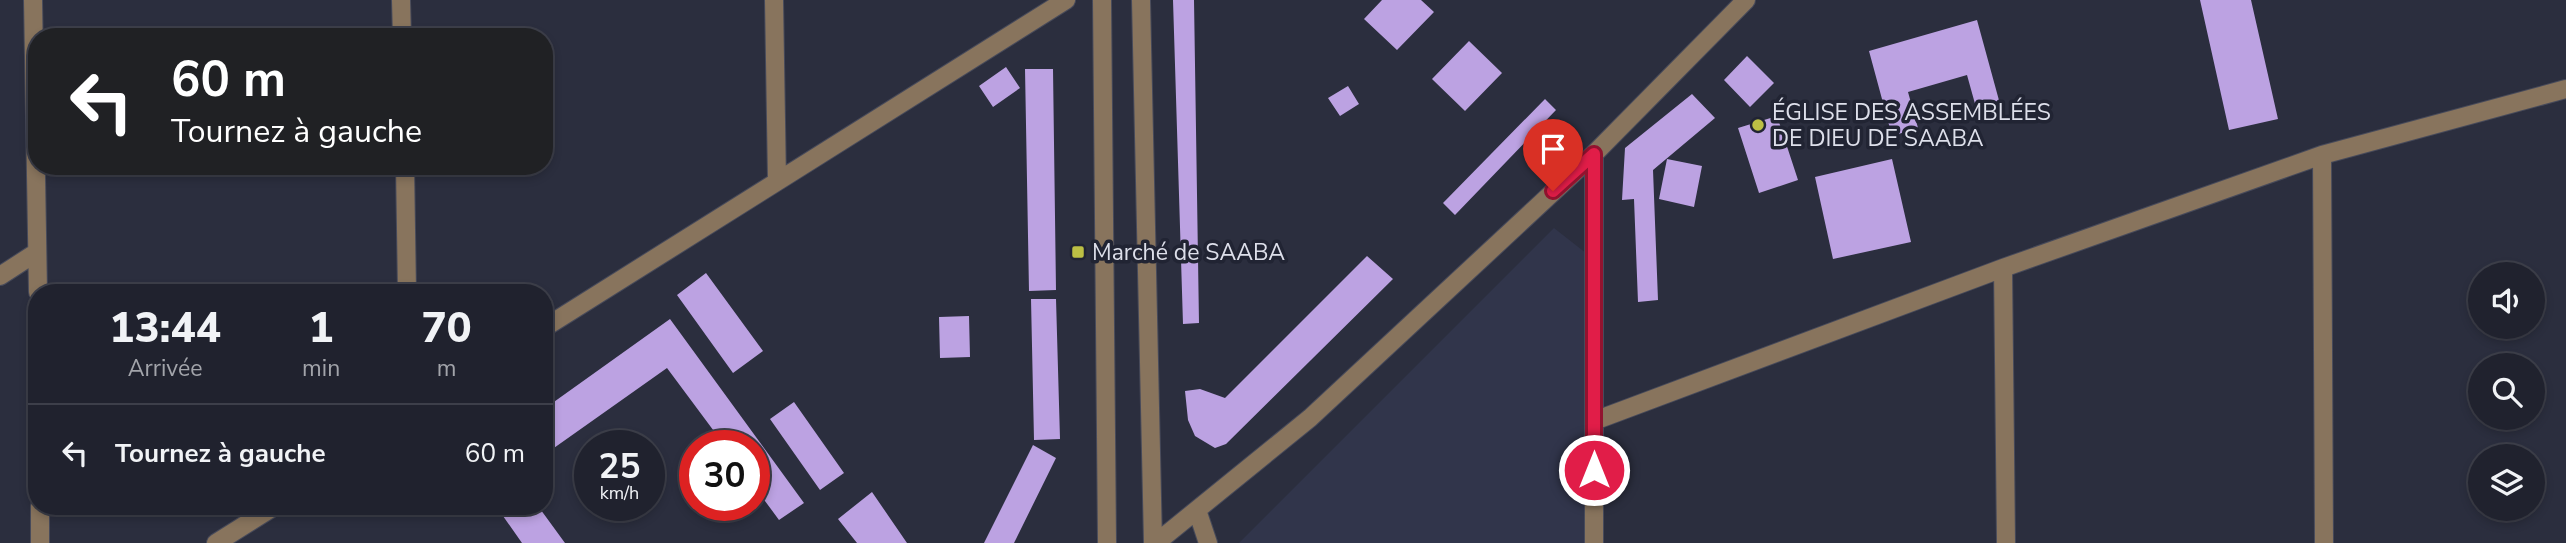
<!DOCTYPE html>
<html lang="fr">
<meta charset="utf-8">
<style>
body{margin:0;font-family:"Nunito Sans",sans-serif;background:#282a36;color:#f1f3f6;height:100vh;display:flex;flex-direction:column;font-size:26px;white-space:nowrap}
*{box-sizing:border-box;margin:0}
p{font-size:23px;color:#a2a4aa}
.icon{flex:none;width:38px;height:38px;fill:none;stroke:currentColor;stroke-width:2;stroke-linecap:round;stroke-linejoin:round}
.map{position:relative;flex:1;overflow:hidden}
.drawer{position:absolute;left:28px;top:284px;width:525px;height:231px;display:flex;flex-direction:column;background:#20222e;border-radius:28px;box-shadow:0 4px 10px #0003,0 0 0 2px #3d3f4a}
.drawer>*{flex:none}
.top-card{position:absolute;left:28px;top:28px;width:525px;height:147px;border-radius:28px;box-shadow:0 4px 10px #0003,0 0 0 2px #3d3f4a;background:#202124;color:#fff;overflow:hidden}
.tools{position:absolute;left:2468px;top:262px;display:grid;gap:14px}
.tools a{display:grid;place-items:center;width:77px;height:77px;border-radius:50%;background:#20222e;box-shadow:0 4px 10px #0003,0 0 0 2px #3d3f4a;font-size:35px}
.speed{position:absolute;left:574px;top:430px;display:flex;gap:14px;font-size:35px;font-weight:700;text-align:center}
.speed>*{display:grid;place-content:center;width:91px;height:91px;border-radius:50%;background:#20222e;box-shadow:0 4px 10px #0003,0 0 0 2px #3d3f4a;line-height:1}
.speed small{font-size:18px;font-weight:400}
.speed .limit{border:10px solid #d22;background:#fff;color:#111}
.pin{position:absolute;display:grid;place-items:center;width:60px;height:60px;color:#fff;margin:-72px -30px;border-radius:50% 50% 50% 0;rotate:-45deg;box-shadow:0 0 7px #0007}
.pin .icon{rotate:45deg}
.me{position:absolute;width:77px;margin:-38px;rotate:0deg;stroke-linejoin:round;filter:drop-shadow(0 0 5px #0008)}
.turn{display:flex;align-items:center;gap:24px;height:147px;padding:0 28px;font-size:32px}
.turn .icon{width:91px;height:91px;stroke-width:2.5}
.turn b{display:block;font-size:49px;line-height:60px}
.eta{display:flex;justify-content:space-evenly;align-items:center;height:119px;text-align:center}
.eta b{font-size:42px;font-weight:800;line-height:49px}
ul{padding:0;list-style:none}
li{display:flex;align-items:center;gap:21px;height:98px;padding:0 28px;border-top:2px solid #3d3f4a}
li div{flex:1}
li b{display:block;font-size:26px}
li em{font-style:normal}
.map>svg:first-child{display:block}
</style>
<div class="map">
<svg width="2566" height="543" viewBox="0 0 2566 543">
<rect width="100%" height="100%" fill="#2b2e3e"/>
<path fill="#31354b" d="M 1554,228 L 1591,257 L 1591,543 L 1239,543 Z"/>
<path fill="#bca2e2" d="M 1173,0 L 1194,0 L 1199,323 L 1183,324 Z
M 1382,0 L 1421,0 L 1434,12 L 1397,50 L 1364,19 Z
M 2200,0 L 2251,0 L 2278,119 L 2229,130 Z
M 1977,20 L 2000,104 L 1977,111 L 1967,75 L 1908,92 L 1918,128 L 1892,136 L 1869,51 Z
M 1469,41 L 1502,73 L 1465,111 L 1432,79 Z
M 1747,56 L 1774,83 L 1750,107 L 1724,80 Z
M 1006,67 L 1020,88 L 993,107 L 979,86 Z
M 1025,69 L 1053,69 L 1056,290 L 1029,291 Z
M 1348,86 L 1359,104 L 1340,116 L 1328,98 Z
M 1692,94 L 1715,118 L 1653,170 L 1658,300 L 1638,302 L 1634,199 L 1622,200 L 1625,148 Z
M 1545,99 L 1556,110 L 1455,215 L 1443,203 Z
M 1777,116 L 1798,180 L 1759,193 L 1738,128 Z
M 1667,159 L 1702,166 L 1694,207 L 1659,199 Z
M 1892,159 L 1911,242 L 1833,259 L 1815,177 Z
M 1367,256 L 1393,279 L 1226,444 L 1215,448 L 1195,436 L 1188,420 L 1185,391 L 1200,389 L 1225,398 Z
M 706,273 L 763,351 L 733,373 L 677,295 Z
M 1031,299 L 1056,299 L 1060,439 L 1034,440 Z
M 969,316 L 970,357 L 940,358 L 939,317 Z
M 670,319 L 804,503 L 779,520 L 754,486 L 754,446 L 725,446 L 667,368 L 544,455 L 544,409 Z
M 794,402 L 844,473 L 820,490 L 770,419 Z
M 1033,445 L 1056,458 L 1014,543 L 984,543 Z
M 872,492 L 907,543 L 857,543 L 838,519 Z
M 496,506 L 538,506 L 565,543 L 522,543 Z"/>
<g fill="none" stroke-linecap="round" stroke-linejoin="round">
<g stroke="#474a5a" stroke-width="20">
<path id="minor" d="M 33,0 L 38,292
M 401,0 L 402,37
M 774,0 L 777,181
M 1102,0 L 1107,543
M 1141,0 L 1153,543
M 1594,154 L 1594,543
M 2322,155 L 2324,543
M 405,166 L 407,292
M 2003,268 L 2006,543
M 0,276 L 37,252
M 544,328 L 1066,0
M 1594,421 L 2003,268 L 2322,155 L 2566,89
M 40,506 L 40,543
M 1197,510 L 1208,543
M 216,543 L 275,506
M 1156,543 L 1310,418 L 1594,154 L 1746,0"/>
</g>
<use href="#minor" stroke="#88745d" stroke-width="18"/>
</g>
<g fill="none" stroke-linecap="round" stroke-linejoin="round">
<g stroke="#92132f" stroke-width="18">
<path id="route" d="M 1553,191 L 1594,154 L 1594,470"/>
</g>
<use href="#route" stroke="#e11d48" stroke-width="12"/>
</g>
<g fill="#bcbf44" stroke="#212433" stroke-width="2.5">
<circle cx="1758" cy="125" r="7"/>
<rect x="1071" y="245" width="14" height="14" rx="3.5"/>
</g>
<g text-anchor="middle" stroke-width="7" stroke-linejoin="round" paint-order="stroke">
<g font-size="23" fill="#dddfea" stroke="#212433" text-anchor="start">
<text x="1772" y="120">ÉGLISE DES ASSEMBLÉES<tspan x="1772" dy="26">DE DIEU DE SAABA</tspan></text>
<text x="1092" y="260">Marché de SAABA</text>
</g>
</g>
</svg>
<div class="tools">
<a><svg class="icon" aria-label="sound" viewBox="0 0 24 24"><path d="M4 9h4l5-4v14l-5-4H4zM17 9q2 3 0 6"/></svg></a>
<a><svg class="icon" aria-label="search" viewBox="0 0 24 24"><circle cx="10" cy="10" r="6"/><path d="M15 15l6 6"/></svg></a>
<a><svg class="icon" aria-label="layers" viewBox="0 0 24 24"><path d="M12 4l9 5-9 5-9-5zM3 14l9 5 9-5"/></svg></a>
</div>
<div class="speed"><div>25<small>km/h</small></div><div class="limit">30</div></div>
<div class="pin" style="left:1553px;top:191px;background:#d93025"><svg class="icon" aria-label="arrive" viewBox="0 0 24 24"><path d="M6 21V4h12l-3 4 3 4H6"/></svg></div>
<svg class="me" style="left:1594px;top:470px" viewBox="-20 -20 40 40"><circle r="17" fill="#e11d48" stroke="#fff" stroke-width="3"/><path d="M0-11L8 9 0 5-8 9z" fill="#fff"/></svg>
<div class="top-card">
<div class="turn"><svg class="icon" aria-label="left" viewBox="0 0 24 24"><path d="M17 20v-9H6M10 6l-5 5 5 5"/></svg><div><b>60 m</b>Tournez à gauche</div></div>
</div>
<section class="drawer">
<div class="eta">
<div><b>13:44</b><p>Arrivée</p></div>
<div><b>1</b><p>min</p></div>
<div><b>70</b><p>m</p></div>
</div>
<ul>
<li><svg class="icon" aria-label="left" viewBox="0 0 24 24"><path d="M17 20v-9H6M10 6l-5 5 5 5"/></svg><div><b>Tournez à gauche</b></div><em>60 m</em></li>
</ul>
</section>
</div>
